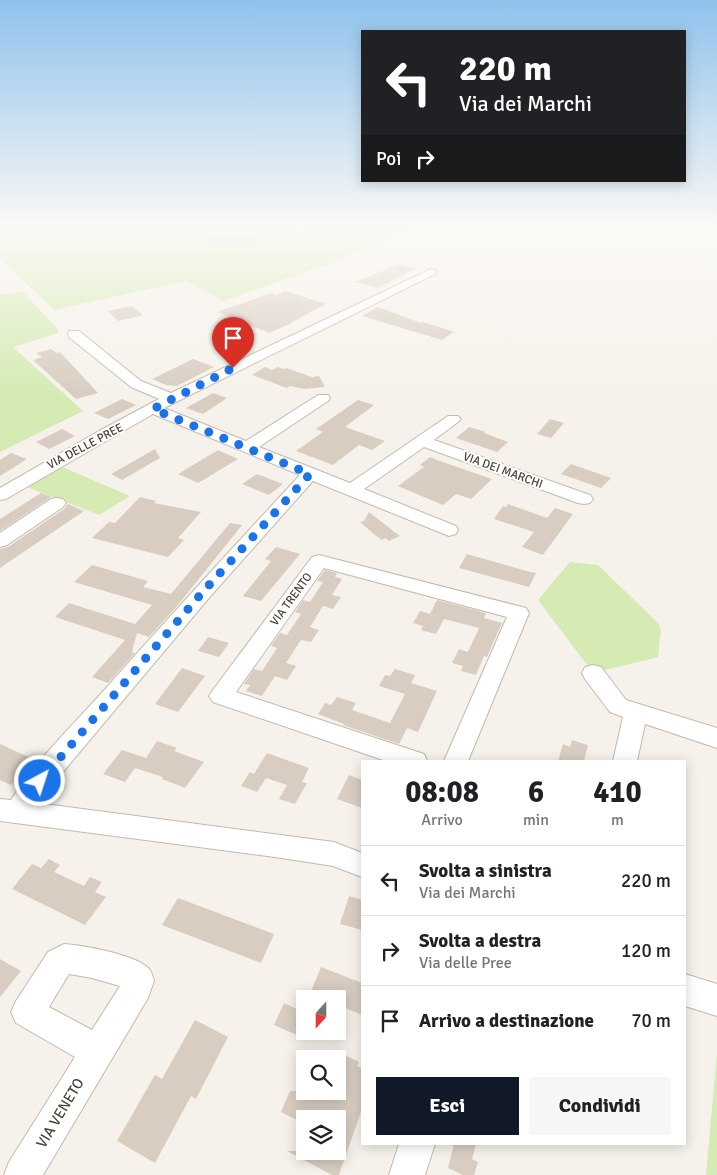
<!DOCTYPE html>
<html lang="it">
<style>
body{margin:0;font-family:Signika,sans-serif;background:#f6f6f6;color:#202124;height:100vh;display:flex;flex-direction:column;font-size:19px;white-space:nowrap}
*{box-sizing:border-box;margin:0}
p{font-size:16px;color:#757577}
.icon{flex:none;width:28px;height:28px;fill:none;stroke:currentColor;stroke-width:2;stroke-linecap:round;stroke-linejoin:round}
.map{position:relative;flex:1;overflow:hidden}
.sheet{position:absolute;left:361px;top:760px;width:325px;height:385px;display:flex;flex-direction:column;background:#fff;border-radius:0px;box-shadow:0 2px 12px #0003}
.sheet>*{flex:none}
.hud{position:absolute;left:361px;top:30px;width:325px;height:152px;border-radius:0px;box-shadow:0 2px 12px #0003;background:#202124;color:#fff;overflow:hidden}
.needle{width:32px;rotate:201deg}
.tools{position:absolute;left:296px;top:990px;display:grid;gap:10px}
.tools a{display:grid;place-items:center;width:50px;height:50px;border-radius:0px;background:#fff;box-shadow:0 2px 12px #0003;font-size:25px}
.pin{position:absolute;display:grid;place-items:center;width:42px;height:42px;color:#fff;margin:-51px -21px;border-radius:50% 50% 50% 0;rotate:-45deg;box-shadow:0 0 5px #0007}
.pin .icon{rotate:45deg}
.me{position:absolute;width:55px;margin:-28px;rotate:40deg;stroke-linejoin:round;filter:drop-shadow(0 0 4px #0008)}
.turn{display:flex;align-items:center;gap:18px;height:105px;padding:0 15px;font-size:22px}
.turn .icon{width:65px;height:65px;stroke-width:2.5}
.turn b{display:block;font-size:35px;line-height:42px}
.then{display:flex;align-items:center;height:48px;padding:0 15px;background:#0003;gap:10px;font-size:19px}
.eta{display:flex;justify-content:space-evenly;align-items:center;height:85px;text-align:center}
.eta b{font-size:30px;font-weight:800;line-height:35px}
.primary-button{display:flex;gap:10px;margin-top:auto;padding:10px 15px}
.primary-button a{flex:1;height:58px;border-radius:0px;background:#111827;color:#fff;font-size:20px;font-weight:800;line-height:58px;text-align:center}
.primary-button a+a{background:#f6f6f6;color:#202124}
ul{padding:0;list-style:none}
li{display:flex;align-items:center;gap:15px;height:70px;padding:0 15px;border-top:1px solid #e0e0e0}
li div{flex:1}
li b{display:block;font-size:19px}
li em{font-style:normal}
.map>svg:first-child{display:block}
</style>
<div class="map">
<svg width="717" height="1175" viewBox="0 0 717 1175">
<rect width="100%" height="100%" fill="#f6f2eb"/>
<path fill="#d5ebb3" d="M 0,229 L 412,229 L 329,264 L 223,301 L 186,281 L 54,310 L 0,258 Z
M 22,291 L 57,328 L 58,333 L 13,347 L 83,411 L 0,452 L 0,295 Z
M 60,466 L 130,496 L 99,515 L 27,487 Z
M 570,562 L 598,565 L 658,623 L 661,630 L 658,657 L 593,673 L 538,600 Z
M 717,1052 L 717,1175 L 706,1175 Z"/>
<path fill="#a7d8f3" d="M 184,229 L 313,229 C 279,235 239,249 205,240 C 198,238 190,233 184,229 Z"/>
<path fill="#d8cdc0" d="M 400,264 L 415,269 L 377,288 L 355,282 Z
M 285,291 L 326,304 L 290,323 L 292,323 L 269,333 L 217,312 L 272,293 L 276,295 Z
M 132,306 L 143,315 L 118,321 L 108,311 Z
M 378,307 L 421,323 L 423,322 L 454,332 L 442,340 L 362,316 Z
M 51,349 L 57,353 L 60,352 L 98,393 L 76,399 L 33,360 L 42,357 L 36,353 Z
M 193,359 L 214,367 L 177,386 L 166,385 L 152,379 Z
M 265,367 L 272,370 L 277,367 L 284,369 L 286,368 L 312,377 L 319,376 L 325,387 L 304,389 L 290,386 L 287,388 L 252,375 Z
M 213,393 L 227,398 L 203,414 L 186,408 Z
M 122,399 L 136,405 L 108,419 L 94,413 Z
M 358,400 L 374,405 L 345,427 L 385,441 L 372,450 L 359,445 L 333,465 L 296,451 L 323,432 L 316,429 Z
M 550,419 L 564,423 L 551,438 L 537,434 Z
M 469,427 L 486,432 L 484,433 L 508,442 L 497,452 L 456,438 Z
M 62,429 L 75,436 L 49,449 L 36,442 Z
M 155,449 L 160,458 L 122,480 L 111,474 Z
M 218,450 L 238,459 L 198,483 L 178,474 Z
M 11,453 L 27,459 L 0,476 L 0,460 Z
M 430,457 L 437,460 L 492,479 L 471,499 L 456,494 L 443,505 L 398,486 L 424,467 L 420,465 Z
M 571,464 L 611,478 L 601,488 L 561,474 Z
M 257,474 L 283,484 L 269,495 L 242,484 Z
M 41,493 L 51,497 L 0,531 L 0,519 Z
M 140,497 L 156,501 L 154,503 L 201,512 L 178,538 L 184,540 L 168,557 L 92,538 L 109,522 L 115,523 Z
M 68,504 L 84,511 L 0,568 L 0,549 L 8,547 L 64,509 Z
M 508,504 L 547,518 L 555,508 L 573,514 L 543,555 L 522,547 L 534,532 L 494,519 L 503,506 L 506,507 Z
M 369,512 L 392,530 L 400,536 L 389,541 L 385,538 L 382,540 L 375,535 L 360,522 L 364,521 Z
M 230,523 L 242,525 L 178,605 L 149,637 L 137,633 L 132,652 L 135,653 L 108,683 L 92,677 L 125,640 L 55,617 L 69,603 L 135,624 L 152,605 L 74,582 L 92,565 L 148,581 L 143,587 L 171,594 Z
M 276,547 L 300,554 L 261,601 L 243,596 L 271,561 L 265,559 Z
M 467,554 L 530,572 L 536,573 L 529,587 L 459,568 Z
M 325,570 L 337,573 L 335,577 L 342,579 L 332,595 L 341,597 L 333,609 L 323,606 L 310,627 L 319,630 L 311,642 L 301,640 L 286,663 L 296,666 L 287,680 L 275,676 L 262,696 L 246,691 L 250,685 L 244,684 L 254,669 L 262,671 L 277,648 L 271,646 L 280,633 L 287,635 L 301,614 L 295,612 L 303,600 L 310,602 L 323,582 L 317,581 Z
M 437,600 L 486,613 L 484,618 L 502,623 L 487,657 L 484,656 L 476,675 L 461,671 L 463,666 L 452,663 L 459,649 L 468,652 L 479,628 L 444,619 L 436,634 L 421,630 L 423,626 L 413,623 L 420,611 L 430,614 Z
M 208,637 L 229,643 L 219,657 L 198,651 Z
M 182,668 L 205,676 L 178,712 L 155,704 Z
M 395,669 L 415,675 L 411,683 L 437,691 L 418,732 L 407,728 L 399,744 L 343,725 L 344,724 L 318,714 L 325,703 L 331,705 L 337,697 L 356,703 L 352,710 L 390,723 L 405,694 L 379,686 L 385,675 L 390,676 Z
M 572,740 L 588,745 L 584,761 L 558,761 L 563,744 L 570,747 Z
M 157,741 L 177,748 L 174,751 L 204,762 L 185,788 L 162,779 L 163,777 L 135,768 L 125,782 L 103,774 L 122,750 L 146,758 Z
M 0,744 L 35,760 L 11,785 L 0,780 Z
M 267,753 L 309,768 L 302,782 L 307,783 L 295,804 L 279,799 L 287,785 L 266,778 L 257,792 L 241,786 L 250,772 L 254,774 Z
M 349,775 L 362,780 L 362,808 L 337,799 Z
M 49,859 L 60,865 L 54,872 L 84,886 L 90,877 L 102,882 L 95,892 L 106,897 L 85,925 L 12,889 L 32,864 L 41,868 Z
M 349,896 L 362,900 L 362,930 L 340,924 Z
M 178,898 L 274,934 L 261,963 L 162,925 Z
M 0,959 L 21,971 L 0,997 Z
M 321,967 L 362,983 L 362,1015 L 338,1005 L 338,999 L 308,999 Z
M 284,1003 L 305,1013 L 305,1022 L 299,1036 L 274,1025 Z
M 195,1020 L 228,1037 L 196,1099 L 191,1096 L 155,1163 L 117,1141 L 155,1075 L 162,1079 Z
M 338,1052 L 359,1062 L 357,1066 L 362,1068 L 362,1109 L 339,1175 L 332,1175 L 287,1151 L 338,1151 L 338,1119 L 305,1119 L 305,1124 L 281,1112 L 290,1091 L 338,1091 Z
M 454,1144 L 476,1144 L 472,1159 L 478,1162 L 474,1175 L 463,1175 L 448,1168 Z"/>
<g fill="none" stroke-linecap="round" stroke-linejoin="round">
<g stroke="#c2b9ad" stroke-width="2">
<path id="minor" d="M 431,269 L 435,270 L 437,272 L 435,274 L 164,408 L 246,441 L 318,395 L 328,395 L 330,398 L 328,401 L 259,447 L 350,483 L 448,416 L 458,416 L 461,419 L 458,422 L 434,440 L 590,495 L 593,499 L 590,503 L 584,504 L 578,503 L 424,447 L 364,489 L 456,526 L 458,530 L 456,534 L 449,536 L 313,481 L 208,599 L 37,803 L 334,842 L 362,853 L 362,877 L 333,866 L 275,857 L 0,821 L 0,799 L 11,800 C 37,759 75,723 107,687 C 171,615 235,545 300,475 L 153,414 L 6,499 L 0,500 L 0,488 L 99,431 L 159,399 L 131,387 L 69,337 L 68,334 L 69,331 L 79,331 L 141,381 L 171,393 Z
M 57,498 L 63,499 L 66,503 L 63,507 L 7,545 L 0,547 L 0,533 L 51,499 Z
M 319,555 L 526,608 L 529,613 L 468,761 L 444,761 L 507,617 L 324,568 L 236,692 L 424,754 L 427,761 L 386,761 L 213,702 L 209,696 L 213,690 L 312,557 Z
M 593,665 L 601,667 L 626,700 L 717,728 L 717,748 L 645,724 L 637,761 L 613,761 L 623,717 L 610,712 L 585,679 L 582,673 L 585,667 Z
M 64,944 C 82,945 139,955 150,970 C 152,973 153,978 154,981 L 148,998 L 43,1175 L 4,1175 L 9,1162 L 75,1057 L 16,1023 L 11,1012 L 16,1001 L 48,952 ZM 69,974 L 92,978 L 120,986 L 92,1030 L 49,1007 Z
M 685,974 L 717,984 L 717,1016 L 685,1006 Z
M 399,1144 L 435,1144 L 425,1175 L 389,1175 Z"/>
</g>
<use href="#minor" fill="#fff" fill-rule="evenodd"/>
</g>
<linearGradient id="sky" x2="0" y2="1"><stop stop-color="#8ec2ec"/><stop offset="0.58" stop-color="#fbf9f6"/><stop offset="1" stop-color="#fbf9f6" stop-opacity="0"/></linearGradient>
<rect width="717" height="394" fill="url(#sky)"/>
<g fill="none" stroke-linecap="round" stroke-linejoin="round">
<path stroke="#1a73e8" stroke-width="9" stroke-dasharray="0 16.2" d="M 40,781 L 201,594 L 310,474 L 153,409 L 233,368"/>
</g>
<g text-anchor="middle" stroke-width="4" stroke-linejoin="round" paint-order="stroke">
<g font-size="12" fill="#4b4238" stroke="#fff">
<text transform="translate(85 446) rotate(-28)" y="4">VIA DELLE PREE</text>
<text transform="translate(503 470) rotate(20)" y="4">VIA DEI MARCHI</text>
<text transform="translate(291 599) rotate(-54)" y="4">VIA TRENTO</text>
</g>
<g font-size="15" fill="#4b4238" stroke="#fff">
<text transform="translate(60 1113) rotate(-59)" y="5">VIA VENETO</text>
</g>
</g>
</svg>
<div class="tools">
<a><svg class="needle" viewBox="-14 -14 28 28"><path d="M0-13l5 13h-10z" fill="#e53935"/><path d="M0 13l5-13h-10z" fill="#757577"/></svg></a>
<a><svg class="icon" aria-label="search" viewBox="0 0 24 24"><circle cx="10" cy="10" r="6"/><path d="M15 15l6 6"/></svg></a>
<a><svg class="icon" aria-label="layers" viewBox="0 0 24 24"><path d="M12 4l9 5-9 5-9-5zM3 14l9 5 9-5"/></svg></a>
</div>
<div class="pin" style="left:233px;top:368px;background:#d93025"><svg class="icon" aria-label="arrive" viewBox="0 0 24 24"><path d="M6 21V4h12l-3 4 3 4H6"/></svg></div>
<svg class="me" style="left:40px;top:781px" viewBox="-20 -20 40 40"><circle r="17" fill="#1a73e8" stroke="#fff" stroke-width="3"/><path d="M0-11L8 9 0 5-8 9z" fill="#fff"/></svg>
<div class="hud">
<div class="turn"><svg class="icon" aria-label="left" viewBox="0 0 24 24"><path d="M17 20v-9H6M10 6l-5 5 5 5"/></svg><div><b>220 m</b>Via dei Marchi</div></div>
<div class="then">Poi<svg class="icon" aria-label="right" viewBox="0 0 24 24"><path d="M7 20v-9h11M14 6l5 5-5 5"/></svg></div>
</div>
<section class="sheet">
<div class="eta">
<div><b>08:08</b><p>Arrivo</p></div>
<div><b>6</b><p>min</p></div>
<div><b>410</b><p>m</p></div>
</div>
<ul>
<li><svg class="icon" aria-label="left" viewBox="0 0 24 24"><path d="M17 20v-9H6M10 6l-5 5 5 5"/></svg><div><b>Svolta a sinistra</b><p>Via dei Marchi</p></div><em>220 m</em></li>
<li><svg class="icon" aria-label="right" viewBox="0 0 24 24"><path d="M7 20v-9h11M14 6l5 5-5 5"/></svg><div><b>Svolta a destra</b><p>Via delle Pree</p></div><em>120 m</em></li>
<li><svg class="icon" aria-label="arrive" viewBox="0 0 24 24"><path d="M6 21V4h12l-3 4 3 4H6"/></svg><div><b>Arrivo a destinazione</b></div><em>70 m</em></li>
</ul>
<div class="primary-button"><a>Esci</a><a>Condividi</a></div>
</section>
</div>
